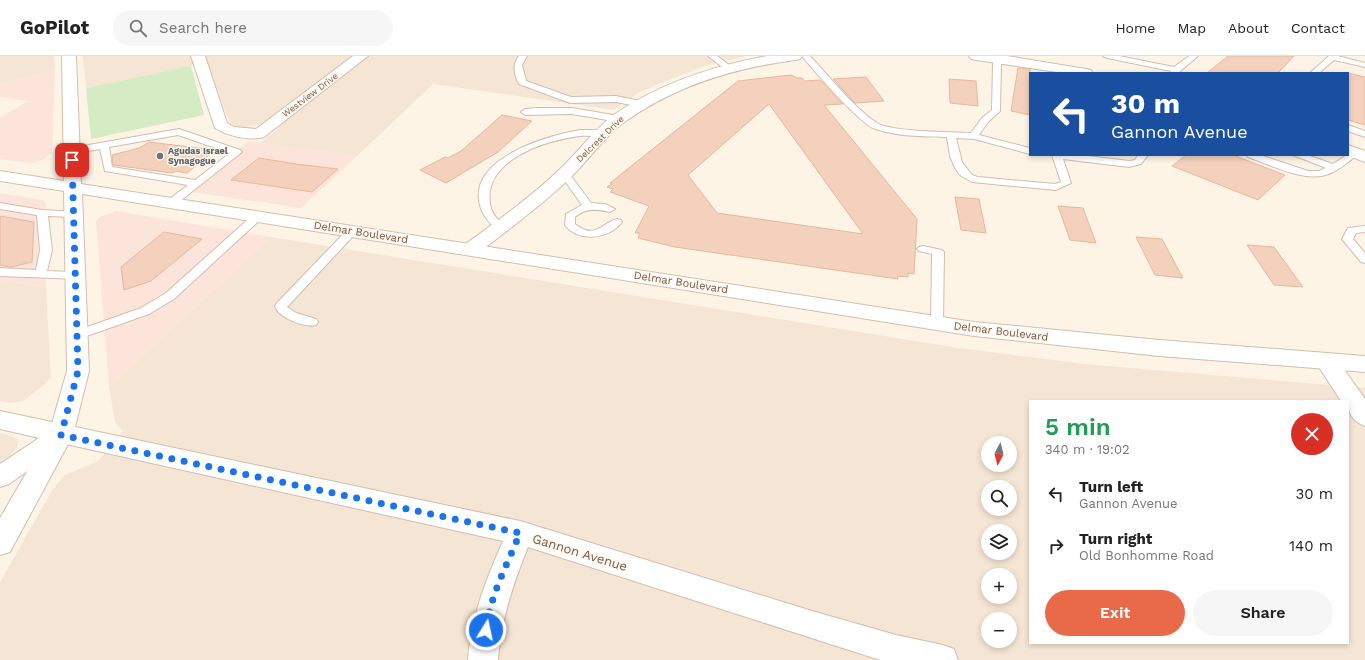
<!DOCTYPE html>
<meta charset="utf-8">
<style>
body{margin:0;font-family:"Work Sans",sans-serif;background:#f6f6f6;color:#222;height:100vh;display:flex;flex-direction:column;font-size:15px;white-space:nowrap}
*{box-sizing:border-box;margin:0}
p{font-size:13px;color:#767676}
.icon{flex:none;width:22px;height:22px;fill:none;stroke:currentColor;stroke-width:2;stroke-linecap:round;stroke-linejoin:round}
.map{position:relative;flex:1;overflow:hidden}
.side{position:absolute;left:1029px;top:344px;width:320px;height:244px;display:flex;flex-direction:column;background:#fff;border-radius:0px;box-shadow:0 2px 6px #0003}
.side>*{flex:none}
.hud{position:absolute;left:1029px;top:16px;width:320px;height:84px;border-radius:0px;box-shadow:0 2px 6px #0003;background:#1a4fa0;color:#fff;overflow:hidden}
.needle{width:26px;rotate:187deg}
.buttons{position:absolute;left:981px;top:380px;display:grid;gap:8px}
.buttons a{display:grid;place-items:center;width:36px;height:36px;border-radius:50%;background:#fff;box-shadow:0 2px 6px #0003;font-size:20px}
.pin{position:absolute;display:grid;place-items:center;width:34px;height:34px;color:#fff;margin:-17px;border-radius:8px;box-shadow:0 2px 6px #0006}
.me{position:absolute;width:44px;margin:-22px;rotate:10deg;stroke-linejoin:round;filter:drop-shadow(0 0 3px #0008)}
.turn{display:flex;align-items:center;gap:14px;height:84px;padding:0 16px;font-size:18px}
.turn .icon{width:52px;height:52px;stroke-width:2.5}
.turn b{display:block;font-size:28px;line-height:34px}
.round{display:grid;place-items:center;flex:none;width:42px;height:42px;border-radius:21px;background:#f6f6f6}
.summary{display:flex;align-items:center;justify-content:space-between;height:68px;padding:0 16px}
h1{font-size:24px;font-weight:600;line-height:30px;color:#1e9e55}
.primary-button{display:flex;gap:8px;margin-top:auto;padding:8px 16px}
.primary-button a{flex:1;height:46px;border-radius:24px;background:#e96a49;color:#fff;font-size:16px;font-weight:600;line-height:46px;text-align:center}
.primary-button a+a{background:#f6f6f6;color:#222}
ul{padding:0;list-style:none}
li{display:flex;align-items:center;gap:12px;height:52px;padding:0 16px}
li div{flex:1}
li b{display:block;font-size:15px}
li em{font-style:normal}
header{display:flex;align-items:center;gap:24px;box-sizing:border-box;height:56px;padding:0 20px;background:#fff;border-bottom:1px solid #e0e0e0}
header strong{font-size:19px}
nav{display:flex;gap:22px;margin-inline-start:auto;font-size:14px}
.search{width:280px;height:36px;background:#f6f6f6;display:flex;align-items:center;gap:10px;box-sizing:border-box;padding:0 14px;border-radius:22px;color:#767676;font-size:15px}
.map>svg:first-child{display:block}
</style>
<header>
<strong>GoPilot</strong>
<div class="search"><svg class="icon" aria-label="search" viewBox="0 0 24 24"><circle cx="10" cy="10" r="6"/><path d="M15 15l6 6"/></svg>Search here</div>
<nav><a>Home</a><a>Map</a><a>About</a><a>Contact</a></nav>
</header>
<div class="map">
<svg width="1365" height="604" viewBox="0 0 1365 604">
<rect width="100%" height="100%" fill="#fdf4e6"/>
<path fill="#f5e5d4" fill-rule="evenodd" d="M 0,0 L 54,0 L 55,13 L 0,28 Z
M 83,0 L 746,0 L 705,10 L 666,25 L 638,37 L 614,54 L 433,28 L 357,100 L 260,87 L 280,71 L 262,68 L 244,71 L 235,70 L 230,67 L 206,7 L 86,32 Z
M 271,181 L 959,292 L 1084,308 L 1365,332 L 1365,604 L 0,604 L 0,526 L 53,433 L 65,419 L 98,405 L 123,375 L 115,366 L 109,331 ZM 1030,345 L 1348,345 L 1348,587 L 1030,587 ZM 988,387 L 1010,387 L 1010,409 L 988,409 ZM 988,431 L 1010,431 L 1010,453 L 988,453 ZM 988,475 L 1010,475 L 1010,497 L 988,497 ZM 988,519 L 1010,519 L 1010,541 L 988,541 ZM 988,563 L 1010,563 L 1010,585 L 988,585 Z
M 0,224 L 46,232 L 51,321 L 45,328 L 23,345 L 10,347 L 0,345 Z
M 0,377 L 17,382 L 18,389 L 10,400 L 0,410 Z"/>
<path fill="#fde4da" d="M 55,13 L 52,97 L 42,104 L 33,107 L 0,103 L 0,61 L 29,45 L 0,41 L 0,28 Z
M 249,85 L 357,100 L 301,152 L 185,135 Z
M 0,137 L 42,144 L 46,147 L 46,232 L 0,224 Z
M 116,155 L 271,181 L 109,331 L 96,166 L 99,161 Z"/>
<path fill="#d4ebc4" d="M 191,10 L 204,59 L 91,83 L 86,32 Z"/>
<path fill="#f3d1bd" stroke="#e6b79d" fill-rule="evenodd" d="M 1228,0 L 1294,0 L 1278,17 L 1207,17 Z
M 1018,12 L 1030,13 L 1030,59 L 1011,55 Z
M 1348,17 L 1365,21 L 1365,69 L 1348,64 Z
M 791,19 L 797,22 L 802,22 L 805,25 L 820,24 L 843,48 L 824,49 L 917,163 L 914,218 L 908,217 L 908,221 L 897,220 L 898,223 L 675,191 L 638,182 L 640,177 L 635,177 L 649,150 L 610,136 L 613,133 L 607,131 L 612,128 L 610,127 L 738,25 ZM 769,48 L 798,88 L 863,178 L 717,157 L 688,119 Z
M 866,21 L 884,45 L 855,47 L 833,23 Z
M 949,23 L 976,25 L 978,50 L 950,47 Z
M 502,59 L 532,65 L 498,96 L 446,127 L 420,114 L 445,101 L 448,102 L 461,95 Z
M 149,86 L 215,94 L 187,117 L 176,115 L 172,117 L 113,109 L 112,99 L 139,92 Z
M 1186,99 L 1233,99 L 1285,119 L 1258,144 L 1172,110 Z
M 259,102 L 296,108 L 338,113 L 312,136 L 231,124 Z
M 955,141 L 979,143 L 986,177 L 961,174 Z
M 1058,150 L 1083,152 L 1096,187 L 1070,184 Z
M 0,160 L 34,166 L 32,206 L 11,211 L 0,209 Z
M 164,176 L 202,183 L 151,225 L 124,234 L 121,211 Z
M 1136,181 L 1162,183 L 1183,222 L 1155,219 Z
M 1247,189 L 1274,191 L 1303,231 L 1274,229 Z"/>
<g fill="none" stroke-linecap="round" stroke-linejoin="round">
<g stroke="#d1bdae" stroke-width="2">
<path id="lane" d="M 519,0 L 527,0 L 522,9 L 526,25 L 571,41 L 616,40 L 644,46 L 645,48 L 641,51 L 616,46 L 570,47 L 519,28 C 514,18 512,9 519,0 Z
M 708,0 L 717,0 L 732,11 L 725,13 Z
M 802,0 L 810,0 C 828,19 856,54 877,67 C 892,76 952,76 971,77 L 982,62 L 992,54 L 993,7 L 1000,0 L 1008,0 L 1001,8 L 1000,55 L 988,66 L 979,79 L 1030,92 L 1030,98 L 974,83 L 956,82 L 962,106 L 972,119 L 978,121 L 1055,128 L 1061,126 L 1052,99 L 1080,99 L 1129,105 L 1135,104 L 1138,99 L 1148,99 L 1141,108 L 1129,111 L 1063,103 L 1071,127 L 1056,134 L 972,126 L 960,119 L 955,112 L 950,100 L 947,81 C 923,80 896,81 873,72 C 860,67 813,14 802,0 Z
M 1103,0 L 1119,0 L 1174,11 L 1189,0 L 1198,0 L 1178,17 L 1170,17 L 1171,15 L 1107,2 Z
M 1329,0 L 1338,0 L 1365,7 L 1365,11 L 1334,4 L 1319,17 L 1310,17 Z
M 537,52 L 572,52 L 619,60 L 623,63 L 619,66 L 572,58 L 525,59 L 521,56 L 525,53 Z
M 1348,69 L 1365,75 L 1365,81 L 1348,75 Z
M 179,73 L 240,94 L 242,96 L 175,149 L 171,150 L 166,147 L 167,145 L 188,129 L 105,115 L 100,93 L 72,98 L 67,95 L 72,92 ZM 178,79 L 230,97 L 195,124 L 112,111 L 109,91 Z
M 580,74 L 605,74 L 610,77 C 604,83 588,79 580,80 C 544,84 479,106 491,152 C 493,160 501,166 505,172 L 504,174 L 496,174 C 491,168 485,162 482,155 C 461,104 546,80 580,74 Z
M 1354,94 L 1359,97 L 1357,99 C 1348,106 1339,114 1329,118 C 1305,127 1271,109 1248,101 L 1246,99 L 1260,99 L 1308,115 L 1319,115 L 1326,112 L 1293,99 L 1307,99 L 1333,108 Z
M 565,115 L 568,116 L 591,147 L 605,148 L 615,153 L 610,156 C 597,153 586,152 575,161 L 575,168 C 596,184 601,167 617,163 L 621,164 L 622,166 C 610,183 578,187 565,169 L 566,158 L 582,149 L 560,118 Z
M 0,147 L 42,154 L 77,156 L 78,158 L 73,161 L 48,160 L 52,194 L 47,215 L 75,216 L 79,217 L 81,220 L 79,223 L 0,220 L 0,212 L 36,214 L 40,194 L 37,159 L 0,153 Z
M 258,157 L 262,158 L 263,160 L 262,162 L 174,243 L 149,258 L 81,282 L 73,282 L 71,279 L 73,276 L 141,252 L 166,237 L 254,158 Z
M 1365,170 L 1365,176 L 1356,177 L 1353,183 L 1365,197 L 1365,207 L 1361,206 L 1342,183 L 1348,172 Z
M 352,172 L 356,173 L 357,175 L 356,177 L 287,251 L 296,257 L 316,263 L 318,266 L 316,269 C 306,272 278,262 275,250 L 277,247 L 348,173 Z
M 923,190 L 942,194 L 944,196 L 943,267 L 941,270 L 933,270 L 931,267 L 932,198 L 919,195 L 917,193 L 919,191 Z"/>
</g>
<g stroke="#d1bdae" stroke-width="2">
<path id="street" d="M 191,0 L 205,0 L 227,67 L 234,71 L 256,73 L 353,0 L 368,0 L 264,81 C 249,85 228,80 215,72 Z
M 767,0 L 802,0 L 800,3 L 795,4 C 734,12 677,29 626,65 C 604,80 589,104 569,123 C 541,150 509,173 478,197 L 471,199 L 464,197 L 462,193 L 464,189 C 496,166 528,143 557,116 C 577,98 593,74 615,58 C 661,27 713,10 767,0 Z
M 969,0 L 1007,0 L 1086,13 L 1091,14 L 1093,17 L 1064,17 L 976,4 L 971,3 Z
M 1348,89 L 1365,95 L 1365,106 L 1346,99 L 1348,99 Z
M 1326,297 L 1334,299 L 1365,343 L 1365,370 C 1353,366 1348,357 1348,345 L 1341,345 L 1315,305 L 1318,299 Z
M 0,355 L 520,465 L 812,555 L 896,579 L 943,589 L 954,593 L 958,604 L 880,604 L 528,491 C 513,528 501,564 498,604 L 468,604 C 471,561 486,524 503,485 L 66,388 L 9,428 L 0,431 L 0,408 L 39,382 L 0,373 Z"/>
</g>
<g stroke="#d4bdac" stroke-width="2">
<path id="secondary" d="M 62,0 L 76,0 L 81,128 L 974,266 L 1159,284 L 1365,300 L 1365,316 L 1159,300 L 974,280 L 82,138 L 89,315 L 73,379 L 10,496 L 0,499 L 0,462 L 49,378 L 67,315 L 64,135 L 0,125 L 0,115 L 64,125 Z"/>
</g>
<use href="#lane" fill="#fff" fill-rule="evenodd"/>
<use href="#street" fill="#fff" fill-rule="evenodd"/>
<use href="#secondary" fill="#fff" fill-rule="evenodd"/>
</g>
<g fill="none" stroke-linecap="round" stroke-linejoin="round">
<path stroke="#1a73e8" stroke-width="7" stroke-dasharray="0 12.6" d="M 72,104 L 78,315 L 61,379 L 520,477 C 507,509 490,540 486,574"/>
</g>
<circle fill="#6b7280" stroke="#fff8ed" stroke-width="1.5" cx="160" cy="100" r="4"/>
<g text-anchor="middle" stroke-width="3" stroke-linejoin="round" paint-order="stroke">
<g font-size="9" fill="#77594a" stroke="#fff8ed">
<text transform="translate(310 39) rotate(-37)" y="3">Westview Drive</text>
<text transform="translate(600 83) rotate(-44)" y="3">Delcrest Drive</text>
</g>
<g font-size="9" font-weight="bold" fill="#5b616d" stroke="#fff8ed" text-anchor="start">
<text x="168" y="98">Agudas Israel<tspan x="168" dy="10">Synagogue</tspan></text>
</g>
<g font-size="11" fill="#77594a" stroke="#fff8ed">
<text transform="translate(361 176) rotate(9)" y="4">Delmar Boulevard</text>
<text transform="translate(681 226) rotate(9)" y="4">Delmar Boulevard</text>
<text transform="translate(1001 275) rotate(7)" y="4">Delmar Boulevard</text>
</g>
<g font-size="13" fill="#77594a" stroke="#fff8ed">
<text transform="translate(580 496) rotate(17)" y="5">Gannon Avenue</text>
</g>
</g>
</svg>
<div class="buttons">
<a><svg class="needle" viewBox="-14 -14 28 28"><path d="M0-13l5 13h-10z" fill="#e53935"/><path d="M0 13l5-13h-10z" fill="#767676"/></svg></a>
<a><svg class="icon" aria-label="search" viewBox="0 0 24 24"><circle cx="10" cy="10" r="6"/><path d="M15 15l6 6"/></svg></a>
<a><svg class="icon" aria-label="layers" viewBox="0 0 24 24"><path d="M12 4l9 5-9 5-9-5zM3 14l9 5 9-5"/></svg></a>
<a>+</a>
<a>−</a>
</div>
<div class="pin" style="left:72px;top:104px;background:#d93025"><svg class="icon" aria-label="arrive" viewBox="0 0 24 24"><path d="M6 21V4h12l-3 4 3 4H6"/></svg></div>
<svg class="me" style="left:486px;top:574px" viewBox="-20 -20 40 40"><circle r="17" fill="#1a73e8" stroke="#fff" stroke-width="3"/><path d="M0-11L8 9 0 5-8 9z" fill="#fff"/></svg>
<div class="hud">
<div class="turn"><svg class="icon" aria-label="left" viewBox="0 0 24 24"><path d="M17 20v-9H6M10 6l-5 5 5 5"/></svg><div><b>30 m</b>Gannon Avenue</div></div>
</div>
<section class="side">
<div class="summary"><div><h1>5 min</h1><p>340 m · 19:02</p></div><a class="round" style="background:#d93025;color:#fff"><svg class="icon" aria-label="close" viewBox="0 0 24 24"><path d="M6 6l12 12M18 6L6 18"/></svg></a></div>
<ul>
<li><svg class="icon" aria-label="left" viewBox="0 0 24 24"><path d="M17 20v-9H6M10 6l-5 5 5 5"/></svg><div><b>Turn left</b><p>Gannon Avenue</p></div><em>30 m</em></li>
<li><svg class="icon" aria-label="right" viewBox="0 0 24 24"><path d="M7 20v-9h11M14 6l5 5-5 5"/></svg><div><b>Turn right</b><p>Old Bonhomme Road</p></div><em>140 m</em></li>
</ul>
<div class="primary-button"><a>Exit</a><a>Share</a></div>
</section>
</div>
